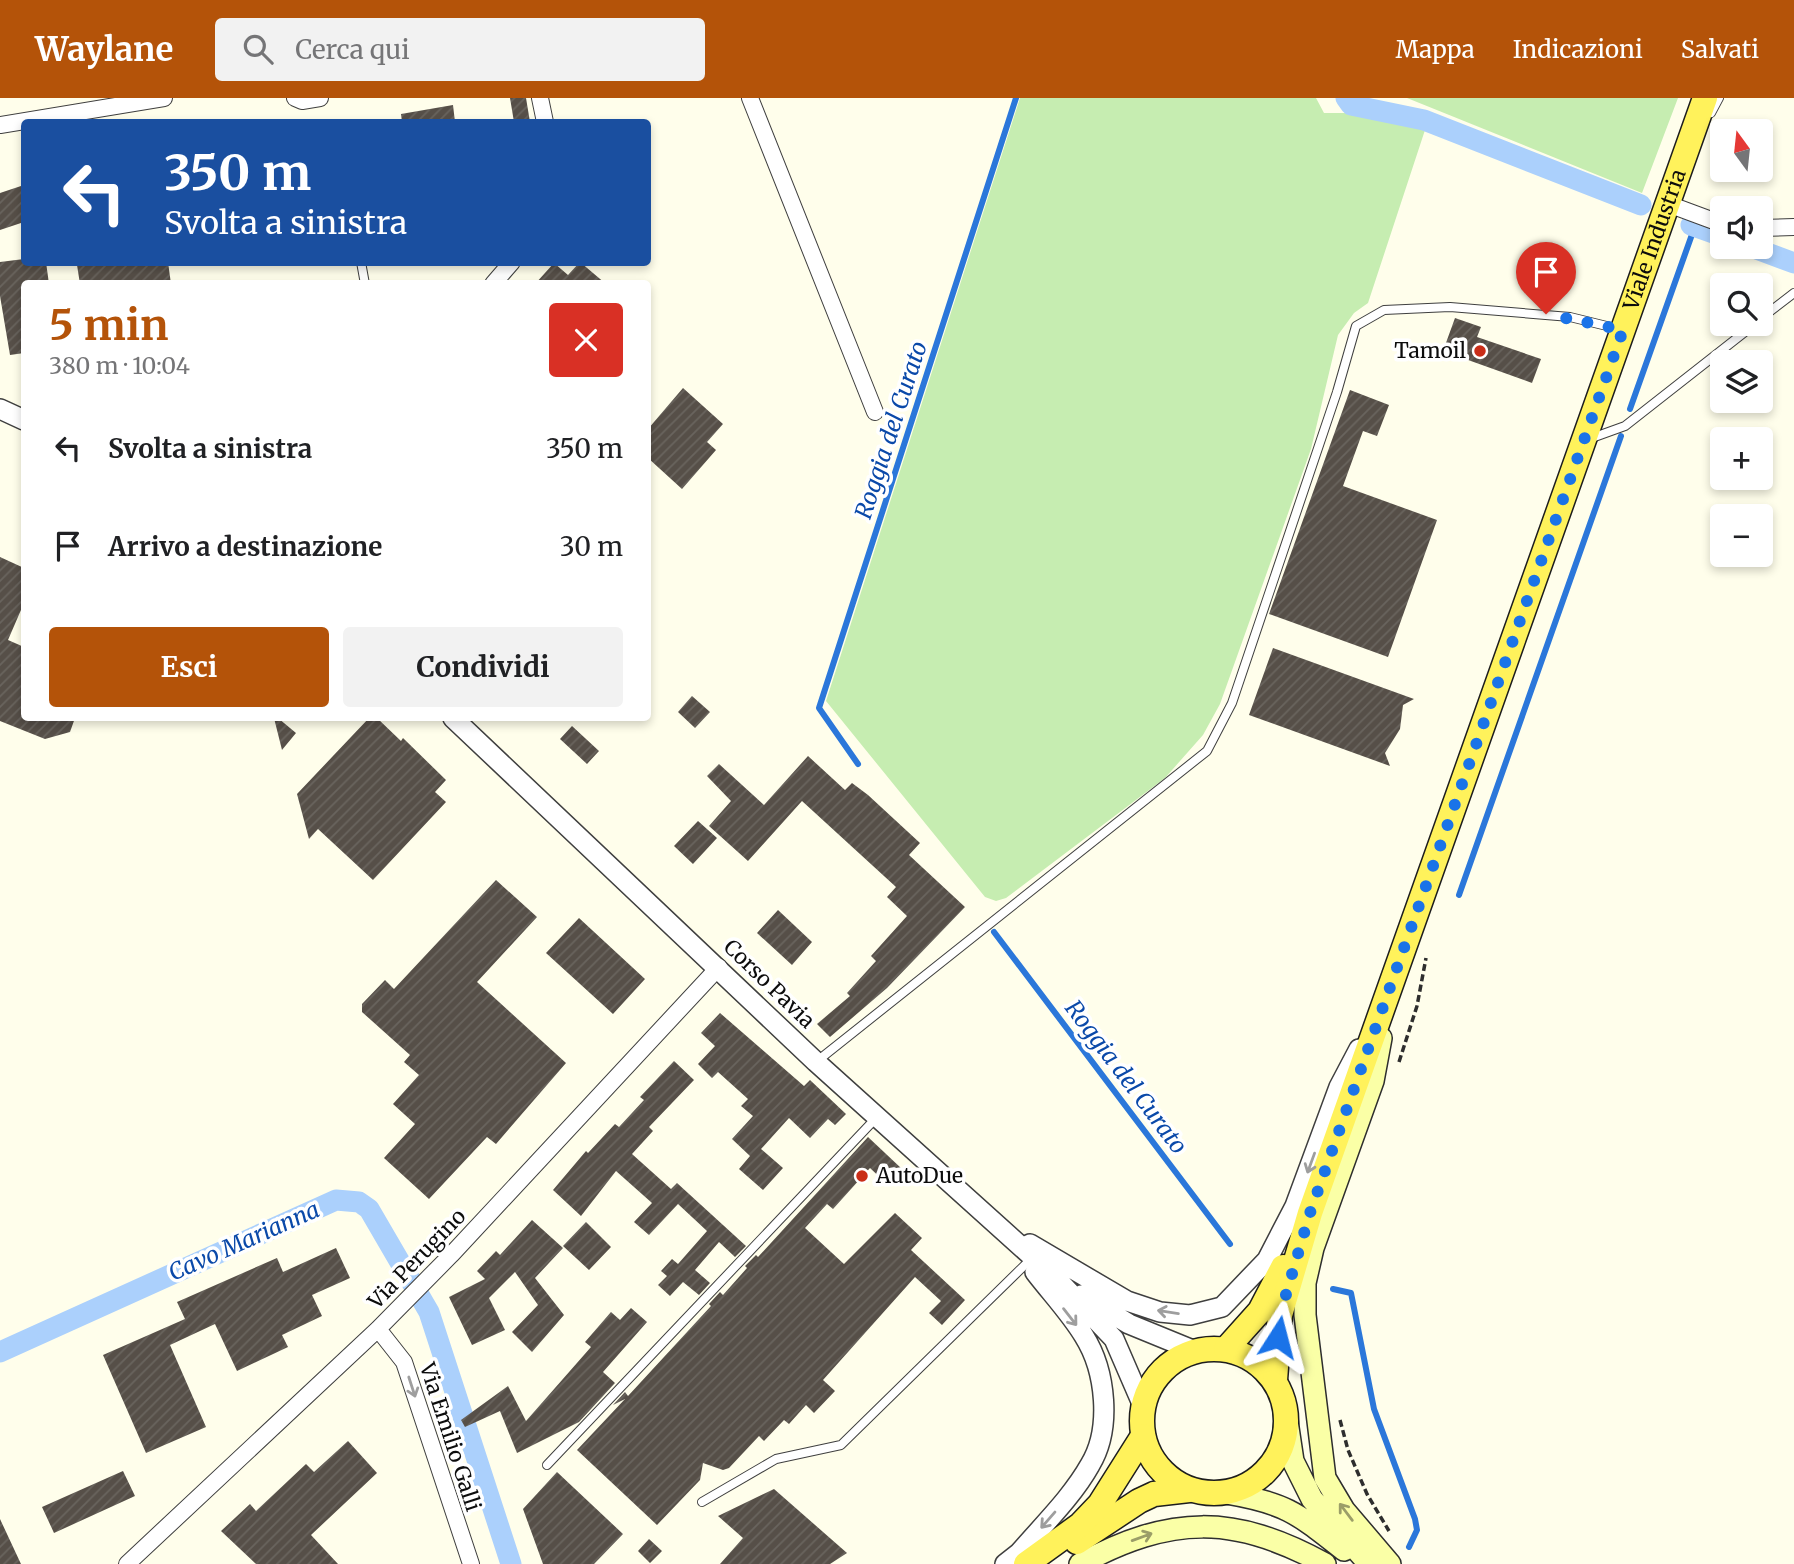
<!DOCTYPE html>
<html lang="it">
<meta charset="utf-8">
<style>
body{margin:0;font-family:Merriweather,serif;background:#f2f2f2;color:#202124;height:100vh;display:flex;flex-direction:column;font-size:26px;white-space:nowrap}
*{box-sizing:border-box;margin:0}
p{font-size:23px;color:#757577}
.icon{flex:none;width:38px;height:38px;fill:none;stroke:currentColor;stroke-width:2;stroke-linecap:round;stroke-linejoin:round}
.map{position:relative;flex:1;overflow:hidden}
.panel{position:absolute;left:21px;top:182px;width:630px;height:441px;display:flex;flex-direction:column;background:#fff;border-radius:7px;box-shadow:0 4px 10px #0003}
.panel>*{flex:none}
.banner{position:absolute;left:21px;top:21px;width:630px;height:147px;border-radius:7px;box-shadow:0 4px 10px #0003;background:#1a4fa0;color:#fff;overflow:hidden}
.needle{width:46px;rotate:345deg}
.fabs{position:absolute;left:1710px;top:21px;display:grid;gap:14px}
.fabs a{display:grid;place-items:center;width:63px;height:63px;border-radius:7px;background:#fff;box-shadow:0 4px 10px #0003;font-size:35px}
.pin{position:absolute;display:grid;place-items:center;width:60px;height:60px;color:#fff;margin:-72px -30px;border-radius:50% 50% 50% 0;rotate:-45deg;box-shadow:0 0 7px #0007}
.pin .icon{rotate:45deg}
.me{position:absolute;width:77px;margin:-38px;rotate:9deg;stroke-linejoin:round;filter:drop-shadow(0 0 5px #0008)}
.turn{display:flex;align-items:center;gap:24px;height:147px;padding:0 28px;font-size:32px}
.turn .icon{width:91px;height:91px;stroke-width:2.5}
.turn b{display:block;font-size:49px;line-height:60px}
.round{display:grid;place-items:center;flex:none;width:74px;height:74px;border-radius:7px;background:#f2f2f2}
.overview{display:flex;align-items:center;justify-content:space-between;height:119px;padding:0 28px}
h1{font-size:42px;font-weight:700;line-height:52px;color:#b45309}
.cta{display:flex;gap:14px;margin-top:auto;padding:14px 28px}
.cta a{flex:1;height:80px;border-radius:7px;background:#b45309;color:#fff;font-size:28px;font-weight:700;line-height:80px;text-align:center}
.cta a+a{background:#f2f2f2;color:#202124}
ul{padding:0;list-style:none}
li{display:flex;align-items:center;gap:21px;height:98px;padding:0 28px}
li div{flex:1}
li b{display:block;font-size:26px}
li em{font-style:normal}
header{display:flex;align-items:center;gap:42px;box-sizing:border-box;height:98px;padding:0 35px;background:#b45309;color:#fff}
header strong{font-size:33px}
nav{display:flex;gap:38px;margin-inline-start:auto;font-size:24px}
.search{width:490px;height:63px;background:#f2f2f2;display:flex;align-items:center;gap:18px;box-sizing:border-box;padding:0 24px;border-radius:7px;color:#757577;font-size:26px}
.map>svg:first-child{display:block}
</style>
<header>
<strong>Waylane</strong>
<div class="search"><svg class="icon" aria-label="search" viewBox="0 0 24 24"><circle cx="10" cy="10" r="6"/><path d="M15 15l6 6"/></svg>Cerca qui</div>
<nav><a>Mappa</a><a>Indicazioni</a><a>Salvati</a></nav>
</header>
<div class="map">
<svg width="1794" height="1466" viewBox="0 0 1794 1466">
<defs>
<pattern id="building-hatch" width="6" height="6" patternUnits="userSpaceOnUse" patternTransform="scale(1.75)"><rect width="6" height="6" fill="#564f48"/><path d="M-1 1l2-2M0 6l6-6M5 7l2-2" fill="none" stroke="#69645e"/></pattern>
</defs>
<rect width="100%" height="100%" fill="#fffeeb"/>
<path fill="#c6edb1" d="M 1020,0 L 1316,0 L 1324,15 L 1347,15 L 1425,32 L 1368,205 L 1354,215 L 1338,237 L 1311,351 L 1220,606 L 1203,637 L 1165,680 L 1006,800 L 996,803 L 985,799 L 826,603 Z
M 1407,0 L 1678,0 L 1642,95 Z"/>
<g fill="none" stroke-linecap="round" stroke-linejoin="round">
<path stroke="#2b77da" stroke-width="6" d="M 1630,311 L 1695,128
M 858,666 L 819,610 L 1016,0
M 1459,797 L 1621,338
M 994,834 L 1230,1146
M 1333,1191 L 1351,1195 L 1374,1311 L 1415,1421 L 1417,1432 L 1409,1449"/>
<path stroke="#abd0fc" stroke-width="21" d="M 1346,0 L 1351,7 L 1424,22 L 1641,107
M 1691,127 L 1722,138
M 1751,149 L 1794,165
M 0,1254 L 336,1102 L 359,1104 L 369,1111 L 429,1214 L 511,1466"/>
</g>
<path fill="url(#building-hatch)" d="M 510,0 L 526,0 L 530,24 L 514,24 Z
M 453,7 L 455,24 L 402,24 L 401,16 Z
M 24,87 L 24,124 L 0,132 L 0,95 Z
M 24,161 L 24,164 L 46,164 L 49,186 L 24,186 L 24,255 L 10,257 L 0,198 L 0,164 Z
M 92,164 L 168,164 L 171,186 L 80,186 L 77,167 Z
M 580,164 L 606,186 L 535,186 L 554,165 L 568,177 Z
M 1455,220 L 1481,229 L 1477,239 L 1541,261 L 1532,285 L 1443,253 Z
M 683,290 L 723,326 L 707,344 L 716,352 L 682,391 L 648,360 L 648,331 Z
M 1350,292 L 1389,307 L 1377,338 L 1363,333 L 1343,388 L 1437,422 L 1388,559 L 1269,516 Z
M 0,459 L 24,470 L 24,505 L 8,542 L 24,549 L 24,620 L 75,620 L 70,634 L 45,641 L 0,623 Z
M 1273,550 L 1414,601 L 1403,607 L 1400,631 L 1385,655 L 1390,668 L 1249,617 Z
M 692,598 L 710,614 L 695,630 L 678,614 Z
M 274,620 L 278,620 L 296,635 L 282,652 Z
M 369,620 L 377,620 L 401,643 L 403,640 L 446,682 L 435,694 L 446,704 L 373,782 L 318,731 L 309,741 L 297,696 Z
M 572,628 L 599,653 L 587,666 L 560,641 Z
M 808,658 L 845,692 L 852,685 L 868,697 L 920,745 L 909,757 L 965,809 L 887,890 L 830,939 L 817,926 L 850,898 L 847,895 L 876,863 L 871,858 L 907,818 L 887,799 L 896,789 L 802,703 L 748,763 L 709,728 L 731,703 L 707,678 L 719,666 L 764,707 Z
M 698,723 L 717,740 L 693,766 L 674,748 Z
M 496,782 L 537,819 L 477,884 L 566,965 L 496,1046 L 487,1039 L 429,1101 L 384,1060 L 415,1026 L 393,1006 L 419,977 L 404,964 L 410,957 L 362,914 L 362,906 L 385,882 L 394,891 Z
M 778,812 L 812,844 L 792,867 L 757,835 Z
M 579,820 L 645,881 L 613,916 L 546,855 Z
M 720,915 L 804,988 L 810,982 L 846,1016 L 835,1027 L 828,1021 L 810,1040 L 789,1020 L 761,1051 L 783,1070 L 763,1092 L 739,1071 L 750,1058 L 732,1041 L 753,1018 L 741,1008 L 748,1001 L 718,974 L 712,980 L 698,966 L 715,948 L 701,935 Z
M 674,963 L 694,982 L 649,1029 L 653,1033 L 632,1056 L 671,1091 L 677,1085 L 746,1148 L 735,1159 L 719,1144 L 695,1172 L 710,1185 L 699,1197 L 683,1184 L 670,1198 L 658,1187 L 667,1178 L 661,1173 L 672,1161 L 678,1166 L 707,1133 L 678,1106 L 649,1137 L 634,1124 L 652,1105 L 616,1073 L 581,1118 L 553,1092 L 586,1053 L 588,1055 L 615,1026 L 619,1029 L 644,1002 L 640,999 Z
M 868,1039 L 902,1071 L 888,1087 L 870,1070 L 833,1111 L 827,1106 L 805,1130 L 844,1166 L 895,1115 L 922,1140 L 911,1152 L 965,1202 L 942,1227 L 929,1215 L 941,1203 L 915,1179 L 823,1282 L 835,1293 L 814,1315 L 806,1307 L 789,1326 L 784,1322 L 764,1343 L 759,1338 L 729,1370 L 723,1372 L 703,1365 L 700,1382 L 657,1427 L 577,1352 L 625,1301 L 613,1307 L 625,1294 L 628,1298 L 711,1208 L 709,1206 L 720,1194 L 723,1197 L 747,1170 L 745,1168 L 756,1157 L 758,1159 Z
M 532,1122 L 563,1150 L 535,1180 L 564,1217 L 532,1254 L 512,1234 L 538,1207 L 515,1174 L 489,1200 L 505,1232 L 472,1247 L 449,1199 L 485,1181 L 477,1173 L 496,1153 L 500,1157 Z
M 586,1124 L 611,1149 L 589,1172 L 563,1148 Z
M 336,1150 L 350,1180 L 312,1197 L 322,1218 L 282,1237 L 288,1249 L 237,1273 L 215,1226 L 170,1247 L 206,1329 L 146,1355 L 103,1257 L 185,1221 L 177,1204 L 277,1160 L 283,1174 Z
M 631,1210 L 647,1224 L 603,1274 L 615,1285 L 579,1324 L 517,1355 L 500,1313 L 465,1329 L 461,1322 L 508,1288 L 526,1323 L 591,1249 L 585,1244 L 611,1214 L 620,1222 Z
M 348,1343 L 377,1375 L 311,1437 L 338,1466 L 256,1466 L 221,1433 L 250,1406 L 256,1413 L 306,1366 L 314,1374 Z
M 123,1373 L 135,1398 L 54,1435 L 42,1409 Z
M 557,1374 L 623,1436 L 594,1466 L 543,1466 L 523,1411 Z
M 774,1391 L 847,1455 L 830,1466 L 720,1466 L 743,1440 L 718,1418 Z
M 0,1421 L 21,1466 L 0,1466 Z
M 649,1441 L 662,1453 L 650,1465 L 638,1453 Z"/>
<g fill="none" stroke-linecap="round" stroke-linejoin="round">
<g stroke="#3f3f3f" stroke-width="10">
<path id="service" d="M 1711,15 L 1719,0
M 361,164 L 365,186
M 1760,221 L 1794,195
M 1589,341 L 1625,328 L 1755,226
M 816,964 L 1207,653 L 1232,605 L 1337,294 L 1356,228 L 1384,212 L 1450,209 L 1570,219 L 1619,231
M 547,1367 L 877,1019
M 702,1404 L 776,1361 L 841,1347 L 1033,1159"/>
</g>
<g stroke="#3f3f3f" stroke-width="18">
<path id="minor" d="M 295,0 L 302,3 L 320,0
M 540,0 L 545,24
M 750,0 L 875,314
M 0,27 L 164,0
M 1668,106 L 1722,126
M 1760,130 L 1794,129
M 493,186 L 512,164
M 378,1231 L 404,1264 L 471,1466
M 127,1466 L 378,1231 L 451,1157 L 719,869"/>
</g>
<g stroke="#3f3f3f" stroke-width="22">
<path id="tertiary" d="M 0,311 L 24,322
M 453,620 L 816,964 L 1057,1181 L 1114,1241 L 1143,1308
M 1030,1146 L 1127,1203 L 1160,1214 L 1190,1217 L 1222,1209 L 1267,1162 L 1295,1108 L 1339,989 L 1359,951
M 1081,1197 L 1129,1226 L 1195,1253
M 1005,1466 L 1019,1455 C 1043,1427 1072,1399 1090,1367 C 1112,1331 1106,1273 1084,1238 C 1071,1216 1051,1195 1035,1174"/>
</g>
<g stroke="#2e2e2e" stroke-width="24">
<path id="secondary" d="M 1381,940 L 1373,983 L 1313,1150 L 1305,1185 L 1305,1217 L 1325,1380 L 1344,1412 L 1390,1466
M 1287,1323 L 1293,1363 L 1312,1401 L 1369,1466
M 1226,1395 C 1286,1405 1297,1415 1344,1452
M 1080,1466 C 1171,1417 1234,1416 1325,1466"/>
</g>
<g stroke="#1d1d1d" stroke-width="27">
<g id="primary">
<circle cx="1214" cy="1323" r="72"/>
<path d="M 1226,1251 L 1260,1213 L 1283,1169"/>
<path id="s1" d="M 1275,1282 L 1280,1217 L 1310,1115 L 1705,0"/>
<path d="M 1077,1444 L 1139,1403 L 1154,1396 L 1189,1392"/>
<path d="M 1026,1466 L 1080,1427 L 1100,1406 L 1143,1338"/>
</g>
</g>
<path stroke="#2e2e2e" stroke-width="3.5" stroke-dasharray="7 3.5" stroke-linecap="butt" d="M 1399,964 L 1417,908 L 1426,860
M 1340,1322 L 1348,1352 L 1367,1396 L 1389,1433"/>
<use href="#service" stroke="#fff" stroke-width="8"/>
<use href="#minor" stroke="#fff" stroke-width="16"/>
<use href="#tertiary" stroke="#fff" stroke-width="19"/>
<use href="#secondary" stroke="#faffa6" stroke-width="21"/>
<use href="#primary" stroke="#fff25b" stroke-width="24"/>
</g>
<defs><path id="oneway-shaft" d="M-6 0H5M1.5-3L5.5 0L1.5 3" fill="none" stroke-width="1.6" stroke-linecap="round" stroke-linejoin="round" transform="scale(1.75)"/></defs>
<g stroke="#9e9e9e">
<use href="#oneway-shaft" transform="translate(1311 1065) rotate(110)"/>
<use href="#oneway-shaft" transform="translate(1168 1214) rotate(-171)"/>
<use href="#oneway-shaft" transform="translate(1070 1219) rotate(52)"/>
<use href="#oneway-shaft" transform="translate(412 1289) rotate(72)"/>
<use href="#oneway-shaft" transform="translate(1048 1422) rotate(131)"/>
</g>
<g stroke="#9b9e68">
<use href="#oneway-shaft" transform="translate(1346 1414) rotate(-127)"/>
<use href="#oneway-shaft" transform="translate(1142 1439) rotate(-20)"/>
</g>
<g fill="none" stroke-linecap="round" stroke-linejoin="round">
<path stroke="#1a73e8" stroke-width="12" stroke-dasharray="0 21.6" d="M 1278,1239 L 1280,1217 L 1310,1115 L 1623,232 L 1546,216"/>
</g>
<g fill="#c92d18" stroke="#fff" stroke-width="2.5">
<circle cx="1480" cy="253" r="7"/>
<circle cx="862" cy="1078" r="7"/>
</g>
<g text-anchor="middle" stroke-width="7" stroke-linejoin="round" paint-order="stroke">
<g font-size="21" fill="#0c0c0c" stroke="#fff">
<text dy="7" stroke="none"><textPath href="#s1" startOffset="1204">Viale Industria</textPath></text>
<text transform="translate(769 886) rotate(44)" y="7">Corso Pavia</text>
<text transform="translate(417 1161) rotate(-46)" y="7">Via Perugino</text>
<text transform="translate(450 1339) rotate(72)" y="7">Via Emilio Galli</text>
</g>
<g font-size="21" fill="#0c0c0c" stroke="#fff" text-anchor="end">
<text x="1466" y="260">Tamoil</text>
<text x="876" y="1085" text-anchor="start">AutoDue</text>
</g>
<g font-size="23" font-style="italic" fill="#0a49a9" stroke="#fff">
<text transform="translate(891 332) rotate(-72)" y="8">Roggia del Curato</text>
<text transform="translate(1126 979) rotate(53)" y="8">Roggia del Curato</text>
<text transform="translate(244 1143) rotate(-24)" y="8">Cavo Marianna</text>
</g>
</g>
</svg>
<div class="fabs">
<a><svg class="needle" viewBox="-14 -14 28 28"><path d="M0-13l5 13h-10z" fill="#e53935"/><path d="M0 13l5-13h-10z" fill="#757577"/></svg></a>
<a><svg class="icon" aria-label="sound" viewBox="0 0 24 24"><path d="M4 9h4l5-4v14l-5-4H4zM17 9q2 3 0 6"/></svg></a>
<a><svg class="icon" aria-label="search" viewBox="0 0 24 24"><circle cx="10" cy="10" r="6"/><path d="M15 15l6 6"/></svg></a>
<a><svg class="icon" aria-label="layers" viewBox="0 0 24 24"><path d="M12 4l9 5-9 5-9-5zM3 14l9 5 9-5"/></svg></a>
<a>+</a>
<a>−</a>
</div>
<div class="pin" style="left:1546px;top:216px;background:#d93025"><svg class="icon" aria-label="arrive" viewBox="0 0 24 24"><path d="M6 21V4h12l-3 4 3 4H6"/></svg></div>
<svg class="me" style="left:1278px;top:1239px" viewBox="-20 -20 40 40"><path d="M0-17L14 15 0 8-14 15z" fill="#1a73e8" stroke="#fff" stroke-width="4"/></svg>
<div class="banner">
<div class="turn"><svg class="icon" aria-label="left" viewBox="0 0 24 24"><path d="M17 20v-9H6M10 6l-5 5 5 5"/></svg><div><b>350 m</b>Svolta a sinistra</div></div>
</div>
<section class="panel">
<div class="overview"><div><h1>5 min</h1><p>380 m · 10:04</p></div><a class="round" style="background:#d93025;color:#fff"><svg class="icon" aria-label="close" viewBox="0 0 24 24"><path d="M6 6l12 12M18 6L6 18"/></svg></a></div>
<ul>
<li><svg class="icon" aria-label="left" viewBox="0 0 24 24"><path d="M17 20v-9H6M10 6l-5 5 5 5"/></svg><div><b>Svolta a sinistra</b></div><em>350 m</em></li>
<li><svg class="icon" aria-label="arrive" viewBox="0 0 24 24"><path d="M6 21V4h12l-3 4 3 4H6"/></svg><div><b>Arrivo a destinazione</b></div><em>30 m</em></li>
</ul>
<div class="cta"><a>Esci</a><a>Condividi</a></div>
</section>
</div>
